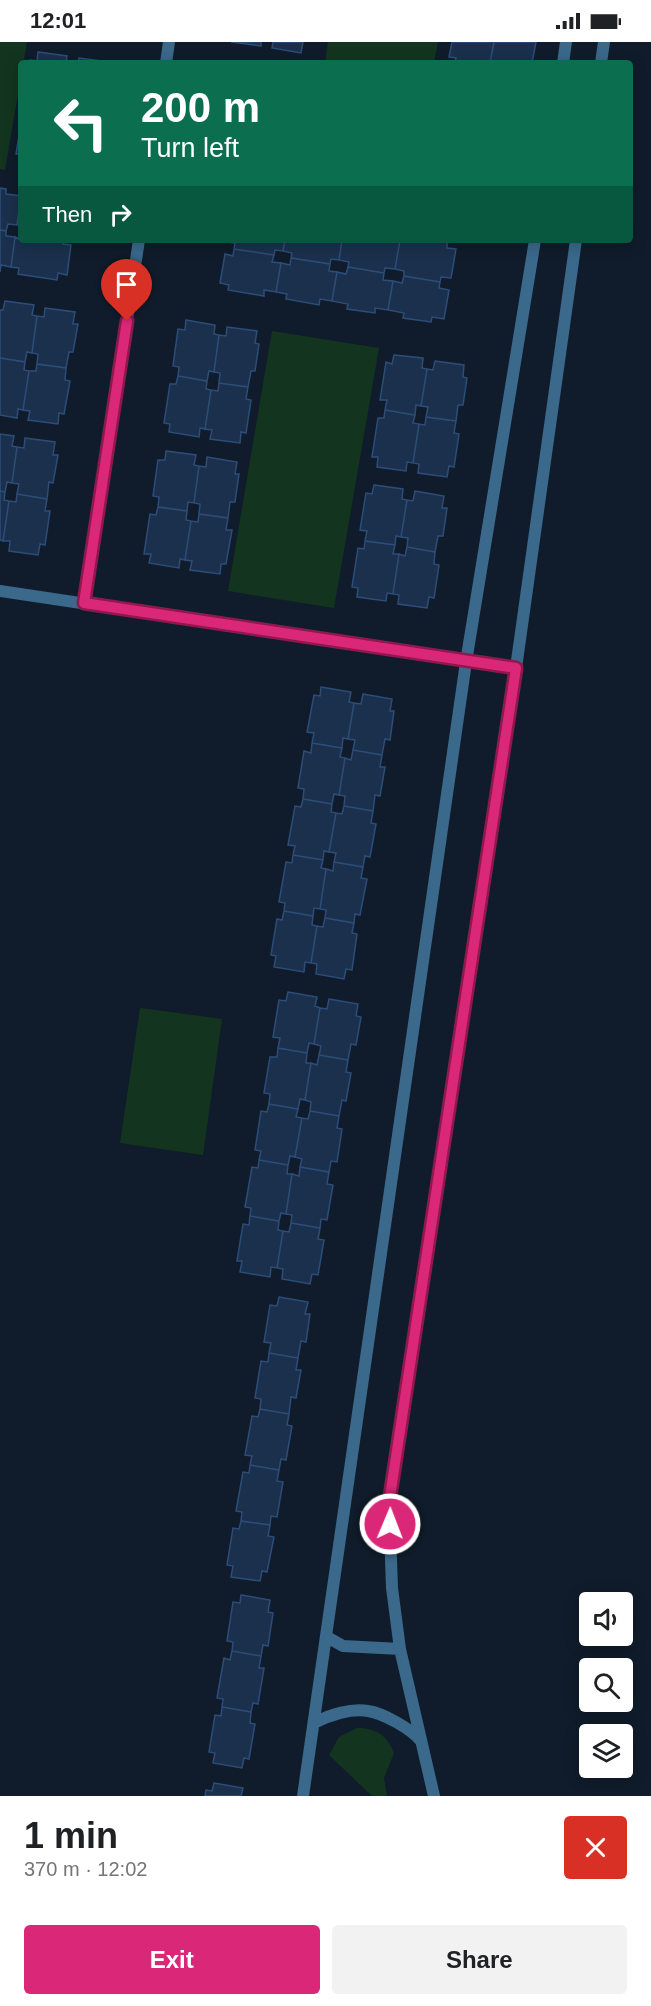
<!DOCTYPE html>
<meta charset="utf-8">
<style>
body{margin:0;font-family:Arial,sans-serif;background:#f2f2f2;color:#202124;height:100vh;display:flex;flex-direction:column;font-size:22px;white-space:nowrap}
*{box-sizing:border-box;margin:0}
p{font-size:20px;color:#757577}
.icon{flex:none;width:33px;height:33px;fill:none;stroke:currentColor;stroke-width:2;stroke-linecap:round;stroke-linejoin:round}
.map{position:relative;height:1754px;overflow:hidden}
.sheet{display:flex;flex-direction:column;background:#fff;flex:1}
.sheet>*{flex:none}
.banner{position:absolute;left:18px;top:18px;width:615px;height:183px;border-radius:6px;box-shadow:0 3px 15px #0003;background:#0b6e4f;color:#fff;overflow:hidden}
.buttons{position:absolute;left:579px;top:1550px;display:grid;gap:12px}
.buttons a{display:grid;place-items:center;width:54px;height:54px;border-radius:6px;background:#fff;box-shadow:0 3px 15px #0003;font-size:30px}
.pin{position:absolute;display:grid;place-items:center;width:51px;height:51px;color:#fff;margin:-62px -26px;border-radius:50% 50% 50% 0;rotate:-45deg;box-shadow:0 0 6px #0007}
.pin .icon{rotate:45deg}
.me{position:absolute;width:66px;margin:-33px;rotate:1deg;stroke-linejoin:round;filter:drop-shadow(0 0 4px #0008)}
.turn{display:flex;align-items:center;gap:21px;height:126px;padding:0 24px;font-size:27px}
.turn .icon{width:78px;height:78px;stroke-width:2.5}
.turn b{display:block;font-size:42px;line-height:51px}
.then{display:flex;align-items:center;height:57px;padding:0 24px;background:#0003;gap:12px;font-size:22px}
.round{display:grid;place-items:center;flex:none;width:63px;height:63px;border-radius:6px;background:#f2f2f2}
.head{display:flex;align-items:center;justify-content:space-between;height:102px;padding:0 24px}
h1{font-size:36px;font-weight:600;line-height:45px}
.button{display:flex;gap:12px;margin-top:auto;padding:12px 24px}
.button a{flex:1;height:69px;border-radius:6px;background:#db2777;color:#fff;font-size:24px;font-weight:600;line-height:69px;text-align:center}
.button a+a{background:#f2f2f2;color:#202124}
.status{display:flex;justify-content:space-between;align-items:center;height:42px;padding:0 30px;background:#fff;direction:ltr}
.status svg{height:16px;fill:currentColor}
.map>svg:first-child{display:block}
</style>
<div class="status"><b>12:01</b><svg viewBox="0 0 49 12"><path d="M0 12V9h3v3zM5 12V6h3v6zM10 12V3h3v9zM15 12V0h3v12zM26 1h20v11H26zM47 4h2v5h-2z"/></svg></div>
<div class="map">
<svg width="651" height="1754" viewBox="0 0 651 1754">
<rect width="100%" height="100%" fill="#101c2b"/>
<path fill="#13351f" d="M 0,0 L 27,0 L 5,128 L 0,127 Z
M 328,0 L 438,0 L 434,21 L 325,21 Z
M 272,289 L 379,306 L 334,566 L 228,549 Z
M 140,966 L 222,977 L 203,1113 L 120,1101 Z
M 357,1686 C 376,1686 387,1693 394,1711 L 384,1736 L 387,1754 L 372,1754 L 329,1713 L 339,1695 Z"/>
<path fill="#1b304d" stroke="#2d4d79" stroke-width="1.5" d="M 231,0 L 261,0 L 261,4 Z
M 273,0 L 303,0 L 301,11 L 272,6 Z
M 452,0 L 494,0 L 490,21 L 455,21 L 456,16 L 449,15 Z
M 494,0 L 536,0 L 532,21 L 490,21 Z
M 38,10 L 67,14 L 66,21 L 30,21 L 30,18 L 37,19 Z
M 79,16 L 109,20 L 108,21 L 78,21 Z
M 21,81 L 21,112 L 16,112 Z
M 0,146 L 6,147 L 6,152 L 21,154 L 17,183 L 8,182 L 6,189 L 0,188 Z
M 21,158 L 21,184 L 17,183 Z
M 0,188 L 6,189 L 6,194 L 15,195 L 11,225 L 1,223 L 0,230 Z
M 15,195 L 21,198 L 63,198 L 63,202 L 71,203 L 67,233 L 58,231 L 57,238 L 18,232 L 19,226 L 11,225 Z
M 228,198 L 285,198 L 283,209 L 275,208 L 274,213 L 234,207 L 235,201 L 228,200 Z
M 285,198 L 342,198 L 339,218 L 331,217 L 330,222 L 291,216 L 292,211 L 283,209 Z
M 342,198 L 400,198 L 395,227 L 385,226 L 384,231 L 348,225 L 349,220 L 339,218 Z
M 400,198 L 447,199 L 447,206 L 456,207 L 451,236 L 441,235 L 440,240 L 404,234 L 404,229 L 395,227 Z
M 234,207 L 274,213 L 272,220 L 281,221 L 276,250 L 264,248 L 264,254 L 228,248 L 229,243 L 220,241 L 225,212 L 233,214 Z
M 291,216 L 330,222 L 329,229 L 337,230 L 332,259 L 320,257 L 319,263 L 286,257 L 287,252 L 276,250 L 281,221 L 290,223 Z
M 348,225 L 384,231 L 383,238 L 393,239 L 388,268 L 375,266 L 375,271 L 347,267 L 348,262 L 332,259 L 337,230 L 346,232 Z
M 404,234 L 440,240 L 439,246 L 449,248 L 444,277 L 432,275 L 431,280 L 403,276 L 404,271 L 388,268 L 393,239 L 402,241 Z
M 5,259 L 34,263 L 32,273 L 37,274 L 32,311 L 27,310 L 25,320 L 0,316 L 0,268 L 3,268 Z
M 45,266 L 75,270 L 73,282 L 78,282 L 73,310 L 69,310 L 66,326 L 37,322 L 38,312 L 32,311 L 37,274 L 44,275 Z
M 186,278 L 215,283 L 214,292 L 219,293 L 214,330 L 209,329 L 207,339 L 178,334 L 179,325 L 173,324 L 178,287 L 185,288 Z
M 227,285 L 257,289 L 255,301 L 259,302 L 255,329 L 251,329 L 248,345 L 219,341 L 220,331 L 214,330 L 219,293 L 226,294 Z
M 394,313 L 423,316 L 422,326 L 427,327 L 421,364 L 416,363 L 415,373 L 385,368 L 387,358 L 380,358 L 386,320 L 392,322 Z
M 0,316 L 25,320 L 24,328 L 29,329 L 23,368 L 18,367 L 17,376 L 0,373 Z
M 435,319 L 464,323 L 463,335 L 467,336 L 463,363 L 458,363 L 456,379 L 426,375 L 428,365 L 421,364 L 427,327 L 433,328 Z
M 37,322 L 66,326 L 65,338 L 70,339 L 64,372 L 59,371 L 58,382 L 28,378 L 30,369 L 23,368 L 29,329 L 36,329 Z
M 178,334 L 207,339 L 206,347 L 211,348 L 205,387 L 200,386 L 199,395 L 169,390 L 170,382 L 164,381 L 170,342 L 176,342 Z
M 219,341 L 248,345 L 246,357 L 251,358 L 246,391 L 241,390 L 240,401 L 210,397 L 212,388 L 205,387 L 211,348 L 218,349 Z
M 385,368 L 415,373 L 413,381 L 419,382 L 413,421 L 407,420 L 406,429 L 377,425 L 378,415 L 372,415 L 378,376 L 384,376 Z
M 426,375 L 456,379 L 454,391 L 459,392 L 454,425 L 449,424 L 447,435 L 418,431 L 419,422 L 413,421 L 419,382 L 425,383 Z
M 0,392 L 14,394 L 12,404 L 17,405 L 12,441 L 7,440 L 5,450 L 0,449 Z
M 25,396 L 55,400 L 53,413 L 58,413 L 53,441 L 49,440 L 47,457 L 17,452 L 19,442 L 12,441 L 17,405 L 24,406 Z
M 166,409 L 196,413 L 194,423 L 199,424 L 194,461 L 188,460 L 187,469 L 158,465 L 159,455 L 153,454 L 158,418 L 165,418 Z
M 207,415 L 237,420 L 235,432 L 239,432 L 235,460 L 230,460 L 228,476 L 199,472 L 200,462 L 194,461 L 199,424 L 206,425 Z
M 374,443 L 403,447 L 402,457 L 407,458 L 401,495 L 396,494 L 395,503 L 365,499 L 367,489 L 360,488 L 366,451 L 372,452 Z
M 0,449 L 5,450 L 4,458 L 9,459 L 3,499 L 0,498 Z
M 415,449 L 444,454 L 442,466 L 447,466 L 443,494 L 438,494 L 435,510 L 407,505 L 408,496 L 401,495 L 407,458 L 413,459 Z
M 17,452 L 47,457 L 45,469 L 50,469 L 45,503 L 40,502 L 38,513 L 9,509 L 10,499 L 3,499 L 9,459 L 16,460 Z
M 158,465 L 187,469 L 186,478 L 191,479 L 185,518 L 180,517 L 179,526 L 149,521 L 151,512 L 144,512 L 150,472 L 156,473 Z
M 199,472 L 228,476 L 226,488 L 232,488 L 226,522 L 221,522 L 220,532 L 190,528 L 192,519 L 185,518 L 191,479 L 198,480 Z
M 365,499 L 395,503 L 393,512 L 399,512 L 393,552 L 387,551 L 386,559 L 357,555 L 358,546 L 352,545 L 358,506 L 364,507 Z
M 407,505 L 435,510 L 434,522 L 439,523 L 434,556 L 429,555 L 427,566 L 398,562 L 399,553 L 393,552 L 399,512 L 405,514 Z
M 321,645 L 351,650 L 349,660 L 354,661 L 348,697 L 343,696 L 342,706 L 312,701 L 314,691 L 307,690 L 314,653 L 320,654 Z
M 363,652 L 392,657 L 390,669 L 394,669 L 390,698 L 385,697 L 382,713 L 353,708 L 355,698 L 348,697 L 354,661 L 361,662 Z
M 312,701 L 342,706 L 340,715 L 345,716 L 339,753 L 334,752 L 332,762 L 303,757 L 304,747 L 298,746 L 304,709 L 311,711 Z
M 353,708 L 382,713 L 380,725 L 385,725 L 380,754 L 375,753 L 373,769 L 344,764 L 345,754 L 339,753 L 345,716 L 351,718 Z
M 303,757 L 332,762 L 331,770 L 336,771 L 329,810 L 324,809 L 323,818 L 293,813 L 295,804 L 288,803 L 295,764 L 301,765 Z
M 344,764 L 373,769 L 371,781 L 376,782 L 370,815 L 365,814 L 363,825 L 334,820 L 336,811 L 329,810 L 336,771 L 342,772 Z
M 293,813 L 323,818 L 321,826 L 326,827 L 320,867 L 314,866 L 313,874 L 284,869 L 285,861 L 279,860 L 286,820 L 292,821 Z
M 334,820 L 363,825 L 361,836 L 367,837 L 360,873 L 355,872 L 354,881 L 325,876 L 326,868 L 320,867 L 326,827 L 333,829 Z
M 284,869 L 313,874 L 312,883 L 317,884 L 311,921 L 305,920 L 304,930 L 274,925 L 276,914 L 271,913 L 277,877 L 282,878 Z
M 325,876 L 354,881 L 352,891 L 357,892 L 352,928 L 346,927 L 344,937 L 316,932 L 317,922 L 311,921 L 317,884 L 323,885 Z
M 288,950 L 317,955 L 315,964 L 320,966 L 314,1002 L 309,1001 L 307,1011 L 278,1006 L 280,996 L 273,995 L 279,958 L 286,959 Z
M 329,957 L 358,962 L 356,974 L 361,975 L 356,1003 L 351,1002 L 348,1018 L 319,1013 L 321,1004 L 314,1002 L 320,966 L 327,967 Z
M 278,1006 L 307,1011 L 306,1021 L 311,1021 L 305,1058 L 300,1057 L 298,1067 L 269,1062 L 270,1052 L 264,1051 L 270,1015 L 277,1015 Z
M 319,1013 L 348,1018 L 346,1030 L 351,1031 L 346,1059 L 342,1058 L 339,1074 L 310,1069 L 311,1060 L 305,1058 L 311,1021 L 317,1023 Z
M 269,1062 L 298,1067 L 296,1075 L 302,1076 L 295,1115 L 290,1114 L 288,1123 L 259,1118 L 261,1109 L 255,1108 L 261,1069 L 267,1070 Z
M 310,1069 L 339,1074 L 337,1086 L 342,1087 L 337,1120 L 331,1119 L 329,1130 L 300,1125 L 302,1117 L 295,1115 L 302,1076 L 308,1077 Z
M 259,1118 L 288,1123 L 287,1132 L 292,1132 L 286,1172 L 281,1171 L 279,1179 L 250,1174 L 251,1166 L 245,1165 L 252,1125 L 258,1126 Z
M 300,1125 L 329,1130 L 327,1142 L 333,1143 L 327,1178 L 321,1177 L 320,1186 L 291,1181 L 292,1173 L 286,1172 L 292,1132 L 299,1134 Z
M 250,1174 L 279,1179 L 278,1188 L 283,1189 L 277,1226 L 271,1225 L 270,1235 L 240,1230 L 242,1219 L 237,1219 L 243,1182 L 249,1183 Z
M 291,1181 L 320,1186 L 318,1197 L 324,1198 L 318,1233 L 312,1232 L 310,1242 L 282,1237 L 283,1227 L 277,1226 L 283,1189 L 289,1190 Z
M 279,1255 L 308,1260 L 305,1272 L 310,1272 L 306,1300 L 301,1299 L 298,1316 L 269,1311 L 271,1301 L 264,1300 L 270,1263 L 277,1264 Z
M 269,1311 L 298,1316 L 296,1328 L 301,1328 L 296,1356 L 291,1355 L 289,1372 L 260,1367 L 261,1357 L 255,1356 L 261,1319 L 268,1320 Z
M 260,1367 L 289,1372 L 287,1383 L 292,1384 L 286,1418 L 281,1417 L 279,1428 L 250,1423 L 252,1414 L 245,1413 L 252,1374 L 258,1375 Z
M 250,1423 L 279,1428 L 277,1439 L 283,1440 L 277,1475 L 271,1474 L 270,1483 L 241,1479 L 242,1470 L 236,1469 L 243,1430 L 249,1431 Z
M 241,1479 L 270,1483 L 268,1494 L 274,1495 L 267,1530 L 262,1529 L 260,1539 L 231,1535 L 233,1524 L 227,1523 L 233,1486 L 239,1487 Z
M 241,1553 L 270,1558 L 268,1570 L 273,1571 L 268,1604 L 263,1603 L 261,1614 L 232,1609 L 233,1600 L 227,1599 L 233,1560 L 240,1561 Z
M 232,1609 L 261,1614 L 259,1626 L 264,1626 L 258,1662 L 253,1661 L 251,1670 L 222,1665 L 223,1657 L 217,1656 L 224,1616 L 230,1618 Z
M 222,1665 L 251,1670 L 250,1681 L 255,1682 L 249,1717 L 244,1716 L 242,1726 L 213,1721 L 215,1711 L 209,1710 L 215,1673 L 221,1674 Z
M 214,1741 L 243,1746 L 241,1754 L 205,1754 L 206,1748 L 212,1749 Z"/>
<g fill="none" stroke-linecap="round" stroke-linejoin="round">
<path stroke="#3a698b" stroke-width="12" d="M 166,21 L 169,0
M 563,21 L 566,0
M 601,21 L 604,0
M 0,549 L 516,626
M 84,561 L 139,198
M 327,1595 L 343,1604 L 400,1607
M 314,1681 C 329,1673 351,1666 368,1669 C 383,1671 411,1687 420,1698
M 303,1754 L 466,620 L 535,198
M 434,1754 L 400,1607 L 392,1546 L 389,1461 L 516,626 L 576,198"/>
</g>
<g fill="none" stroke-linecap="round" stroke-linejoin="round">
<g stroke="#8e194d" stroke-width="15">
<path id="route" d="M 127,279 L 84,561 L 516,626 L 389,1461 L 390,1482"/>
</g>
<use href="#route" stroke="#db2777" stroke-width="10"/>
</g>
</svg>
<div class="buttons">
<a><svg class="icon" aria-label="sound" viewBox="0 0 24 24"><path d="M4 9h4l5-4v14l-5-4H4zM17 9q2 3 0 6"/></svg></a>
<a><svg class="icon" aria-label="search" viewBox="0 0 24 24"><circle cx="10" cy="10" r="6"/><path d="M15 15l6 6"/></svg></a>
<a><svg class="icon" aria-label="layers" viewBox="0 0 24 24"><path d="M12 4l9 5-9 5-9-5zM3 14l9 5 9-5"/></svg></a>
</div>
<div class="pin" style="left:127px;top:279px;background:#d93025"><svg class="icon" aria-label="arrive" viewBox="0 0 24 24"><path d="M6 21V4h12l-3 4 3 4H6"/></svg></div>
<svg class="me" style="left:390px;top:1482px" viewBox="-20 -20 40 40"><circle r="17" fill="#db2777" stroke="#fff" stroke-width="3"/><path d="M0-11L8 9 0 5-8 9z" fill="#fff"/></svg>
<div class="banner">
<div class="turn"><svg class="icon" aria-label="left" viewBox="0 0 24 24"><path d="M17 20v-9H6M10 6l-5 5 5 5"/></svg><div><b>200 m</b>Turn left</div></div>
<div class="then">Then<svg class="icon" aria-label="right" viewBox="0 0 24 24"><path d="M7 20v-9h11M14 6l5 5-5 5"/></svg></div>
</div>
</div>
<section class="sheet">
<div class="head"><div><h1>1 min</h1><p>370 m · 12:02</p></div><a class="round" style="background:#d93025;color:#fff"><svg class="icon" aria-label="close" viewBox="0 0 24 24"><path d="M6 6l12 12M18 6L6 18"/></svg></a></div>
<div class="button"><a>Exit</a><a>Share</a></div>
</section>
